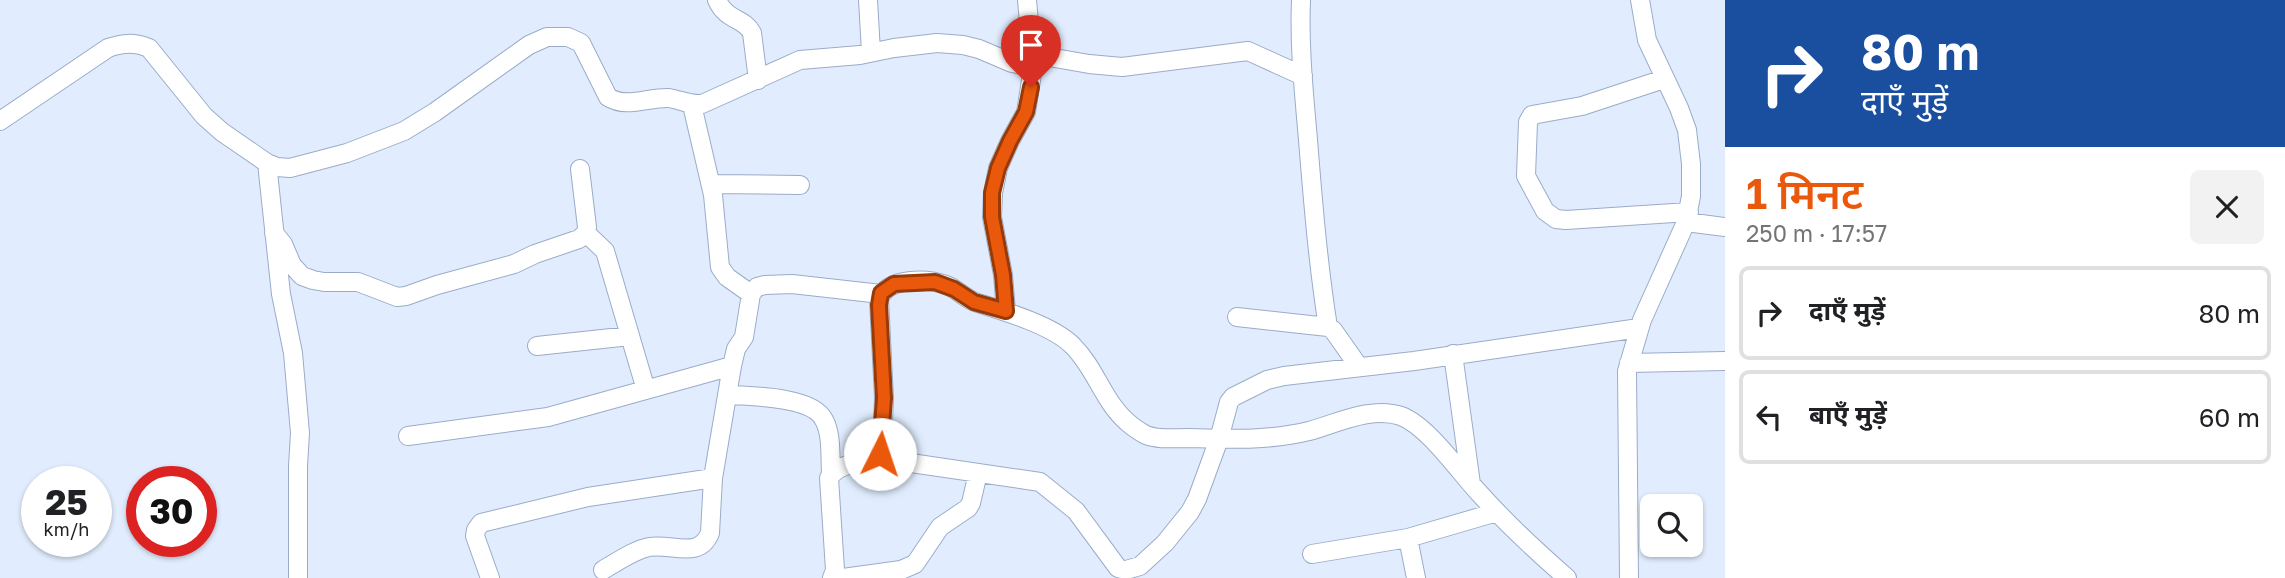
<!DOCTYPE html>
<html lang="hi">
<meta charset="utf-8">
<style>
body{margin:0;font-family:"Golos Text","Noto Sans Devanagari",sans-serif;background:#f2f2f2;color:#202124;height:100vh;display:flex;flex-direction:column;font-size:26px;white-space:nowrap}
*{box-sizing:border-box;margin:0}
p{font-size:23px;color:#757577}
.icon{flex:none;width:38px;height:38px;fill:none;stroke:currentColor;stroke-width:2;stroke-linecap:round;stroke-linejoin:round}
.map{position:relative;flex:1;overflow:hidden}
.sheet{display:flex;flex-direction:column;background:#fff;width:560px}
.sheet>*{flex:none}
.hud{background:#1a4fa0;color:#fff;overflow:hidden}
.fabs{position:absolute;left:1640px;top:494px;display:grid;gap:14px}
.fabs a{display:grid;place-items:center;width:63px;height:63px;border-radius:10px;background:#fff;box-shadow:0 2px 5px #0004;font-size:35px}
.speed{position:absolute;left:21px;top:466px;display:flex;gap:14px;font-size:35px;font-weight:700;text-align:center}
.speed>*{display:grid;place-content:center;width:91px;height:91px;border-radius:50%;background:#fff;box-shadow:0 2px 5px #0004;line-height:1}
.speed small{font-size:18px;font-weight:400}
.speed .limit{border:10px solid #d22;background:#fff;color:#111}
.pin{position:absolute;display:grid;place-items:center;width:60px;height:60px;color:#fff;margin:-72px -30px;border-radius:50% 50% 50% 0;rotate:-45deg;box-shadow:0 0 7px #0007}
.pin .icon{rotate:45deg}
.me{position:absolute;width:77px;margin:-38px;rotate:4deg;stroke-linejoin:round;filter:drop-shadow(0 0 5px #0008)}
.turn{display:flex;align-items:center;gap:24px;height:147px;padding:0 21px;font-size:32px}
.turn .icon{width:91px;height:91px;stroke-width:2.5}
.turn b{display:block;font-size:49px;line-height:60px}
.round{display:grid;place-items:center;flex:none;width:74px;height:74px;border-radius:10px;background:#f2f2f2}
.summary{display:flex;align-items:center;justify-content:space-between;height:119px;padding:0 21px}
h1{font-size:42px;font-weight:600;line-height:52px;color:#ea580c}
ul{padding:0;list-style:none}
li{display:flex;align-items:center;gap:21px;height:94px;margin:0 14px 10px;padding:0 7px;border:4px solid #e0e0e0;border-radius:10px}
li div{flex:1}
li b{display:block;font-size:26px}
li em{font-style:normal}
main{display:flex;flex:1;min-height:0}
.map>svg:first-child{display:block}
</style>
<main>
<div class="map">
<svg width="1725" height="578" viewBox="0 0 1725 578">
<rect width="100%" height="100%" fill="#e1edfe"/>
<g fill="none" stroke-linecap="round" stroke-linejoin="round">
<g stroke="#9aacc8" stroke-width="20">
<path id="minor" d="M 717,0 C 727,22 744,17 752,33 L 758,80
M 868,0 L 871,52
M 1301,0 C 1299,47 1304,93 1308,140 C 1313,202 1318,264 1328,327
M 1032,54 L 1089,64 L 1122,67 L 1248,51 L 1303,76
M 1664,79 L 1582,106 L 1532,115 L 1528,122 L 1526,176 L 1545,211 L 1556,219 L 1566,220 L 1689,212
M 692,105 L 713,195 L 720,267 L 727,277 L 751,294
M 0,121 L 108,48 C 123,43 134,42 149,48 L 204,116 L 222,132 L 267,163 L 277,167 L 290,168 L 347,153 L 404,131 L 435,112 L 529,45 L 547,37 L 568,37 L 581,43 L 608,97 C 627,109 648,97 669,98 C 680,100 690,105 702,104 L 800,60 L 860,55 L 894,48 L 937,43 L 963,45 L 979,49 L 1012,63 L 1033,67
M 267,163 L 281,294 L 293,353 L 300,433 L 298,466 L 298,578
M 711,184 L 800,185
M 1686,222 L 1725,227
M 274,233 L 283,244 L 292,265 L 302,276 L 313,280 L 324,282 L 358,282 L 397,297 L 406,296 L 437,285 L 514,264 L 535,254 L 579,239 L 586,233 L 587,227 L 580,169
M 586,233 L 605,251 L 646,390
M 1006,311 L 1003,275 L 992,217 L 993,193 L 998,168 L 1010,141 L 1026,112 L 1030,87 L 1033,67 L 1027,0
M 1237,317 L 1328,327 L 1333,330 L 1359,367
M 537,346 L 630,336
M 1453,354 L 1471,484
M 1629,363 L 1725,361
M 727,395 C 750,396 813,396 824,420 C 832,434 830,457 831,473
M 408,436 L 548,417 L 732,366
M 877,458 L 1040,482 L 1076,511 L 1118,568 L 1126,570 L 1140,566 L 1165,543 L 1190,512 L 1197,499 L 1219,439 L 1229,402 L 1233,397 L 1267,380 L 1284,376 L 1414,361 L 1639,328
M 1408,538 L 1416,578
M 1312,554 L 1408,538 L 1497,512
M 603,570 C 617,562 634,550 649,547 C 672,543 699,560 710,533 L 713,478 L 732,366 L 736,349 L 744,337 L 751,294 L 757,287 L 765,285 L 792,284 L 881,294
M 490,578 L 475,536 L 476,530 L 481,523 L 588,497 L 713,478
M 832,578 L 835,570 L 829,478 C 838,463 861,463 877,458 L 880,454 L 882,448 L 884,398 L 879,299 C 888,277 927,278 946,285 C 958,289 966,300 978,303 C 1004,311 1054,326 1073,346 C 1097,370 1104,405 1132,426 C 1136,429 1142,433 1146,435 C 1158,440 1175,438 1188,438 C 1229,439 1268,441 1309,431 C 1338,423 1372,406 1401,416 C 1428,426 1460,473 1480,494 C 1507,524 1536,551 1567,578
M 843,578 L 901,570 L 915,564 L 940,527 L 968,508 L 971,503 L 978,473
M 1629,578 L 1627,371 L 1642,320 L 1686,222 L 1691,196 L 1691,164 L 1687,130 L 1679,108 L 1647,40 L 1640,0"/>
</g>
<use href="#minor" stroke="#fff" stroke-width="18"/>
</g>
<g fill="none" stroke-linecap="round" stroke-linejoin="round">
<g stroke="#983908" stroke-width="18">
<path id="route" d="M 880,454 L 884,398 L 879,305 L 881,293 L 894,284 L 935,282 L 954,289 L 974,302 L 1006,311 L 1003,275 L 992,217 L 992,193 L 998,168 L 1010,141 L 1026,112 L 1031,87"/>
</g>
<use href="#route" stroke="#ea580c" stroke-width="12"/>
</g>
</svg>
<div class="fabs">
<a><svg class="icon" aria-label="search" viewBox="0 0 24 24"><circle cx="10" cy="10" r="6"/><path d="M15 15l6 6"/></svg></a>
</div>
<div class="speed"><div>25<small>km/h</small></div><div class="limit">30</div></div>
<div class="pin" style="left:1031px;top:87px;background:#d93025"><svg class="icon" aria-label="arrive" viewBox="0 0 24 24"><path d="M6 21V4h12l-3 4 3 4H6"/></svg></div>
<svg class="me" style="left:880px;top:454px" viewBox="-20 -20 40 40"><circle r="19" fill="#fff"/><path d="M0-13L10 11 0 6-10 11z" fill="#ea580c"/></svg>
</div>
<section class="sheet">
<div class="hud">
<div class="turn"><svg class="icon" aria-label="right" viewBox="0 0 24 24"><path d="M7 20v-9h11M14 6l5 5-5 5"/></svg><div><b>80 m</b>दाएँ मुड़ें</div></div>
</div>
<div class="summary"><div><h1>1 मिनट</h1><p>250 m · 17:57</p></div><a class="round"><svg class="icon" aria-label="close" viewBox="0 0 24 24"><path d="M6 6l12 12M18 6L6 18"/></svg></a></div>
<ul>
<li><svg class="icon" aria-label="right" viewBox="0 0 24 24"><path d="M7 20v-9h11M14 6l5 5-5 5"/></svg><div><b>दाएँ मुड़ें</b></div><em>80 m</em></li>
<li><svg class="icon" aria-label="left" viewBox="0 0 24 24"><path d="M17 20v-9H6M10 6l-5 5 5 5"/></svg><div><b>बाएँ मुड़ें</b></div><em>60 m</em></li>
</ul>
</section>
</main>
